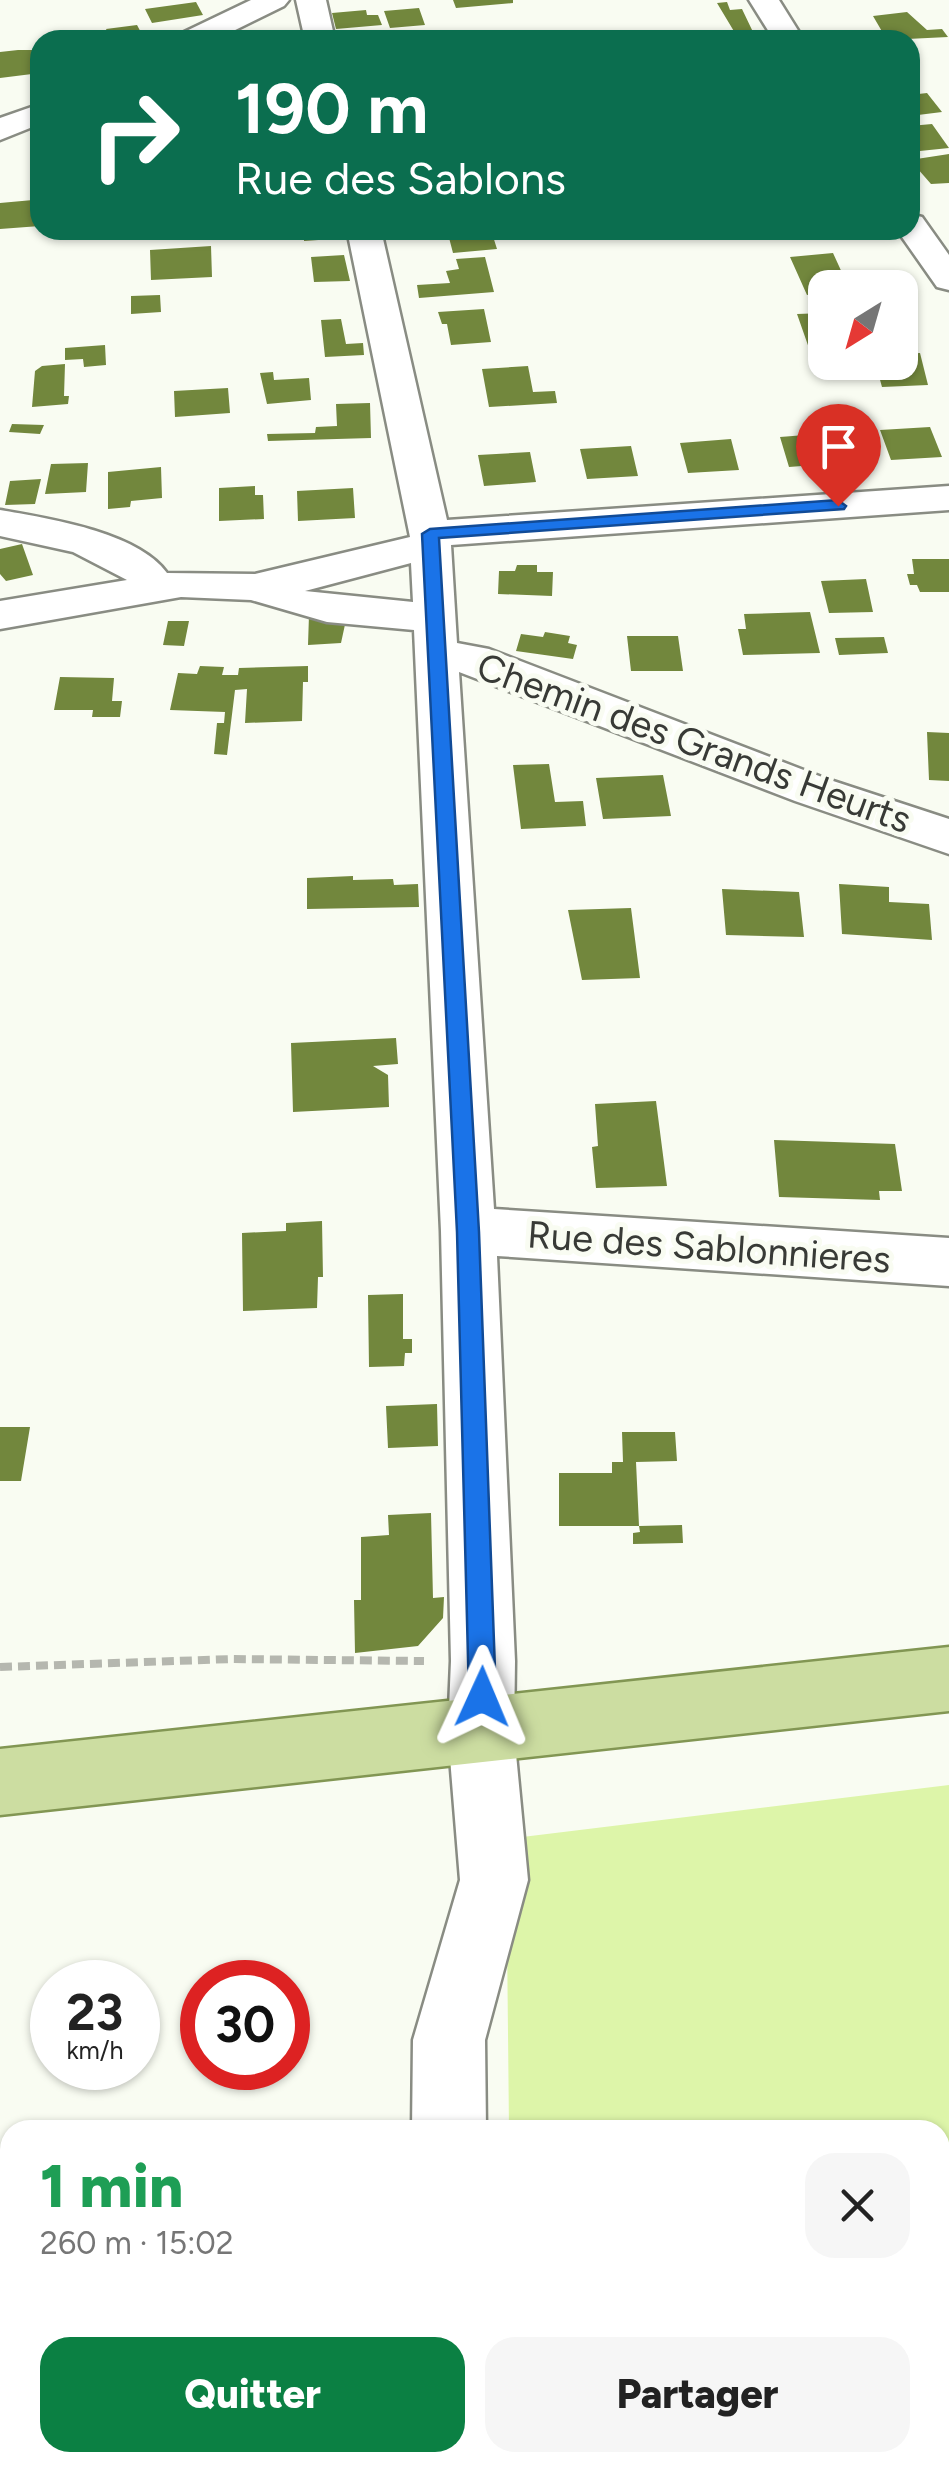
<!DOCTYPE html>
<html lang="fr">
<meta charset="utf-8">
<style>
body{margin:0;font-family:Figtree,sans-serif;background:#f6f6f6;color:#222;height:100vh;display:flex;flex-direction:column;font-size:38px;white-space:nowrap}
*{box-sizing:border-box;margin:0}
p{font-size:32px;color:#767676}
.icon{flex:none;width:55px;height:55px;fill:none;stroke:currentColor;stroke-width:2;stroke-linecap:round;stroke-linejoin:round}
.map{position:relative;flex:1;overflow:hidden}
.drawer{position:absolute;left:0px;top:2120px;width:950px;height:352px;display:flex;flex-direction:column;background:#fff;border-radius:30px 30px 0 0;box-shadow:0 2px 8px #0004}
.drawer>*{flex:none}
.top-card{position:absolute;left:30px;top:30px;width:890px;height:210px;border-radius:30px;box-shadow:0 2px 8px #0004;background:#0b6e4f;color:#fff;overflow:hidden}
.needle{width:65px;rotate:217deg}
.controls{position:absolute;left:808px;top:270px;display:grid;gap:20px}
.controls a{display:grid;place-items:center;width:110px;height:110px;border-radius:20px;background:#fff;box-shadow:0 2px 8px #0004;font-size:50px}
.speed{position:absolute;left:30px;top:1960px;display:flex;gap:20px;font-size:50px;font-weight:700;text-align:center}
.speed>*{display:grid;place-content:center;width:130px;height:130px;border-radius:50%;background:#fff;box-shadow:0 2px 8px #0004;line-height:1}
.speed small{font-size:25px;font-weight:400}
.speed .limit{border:15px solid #d22;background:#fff;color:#111}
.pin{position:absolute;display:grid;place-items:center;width:85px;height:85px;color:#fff;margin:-102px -42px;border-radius:50% 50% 50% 0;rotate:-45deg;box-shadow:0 0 10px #0007}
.pin .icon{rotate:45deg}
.me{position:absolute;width:110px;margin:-55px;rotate:1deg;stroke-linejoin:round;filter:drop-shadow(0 0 8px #0008)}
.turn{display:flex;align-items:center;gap:35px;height:210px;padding:0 40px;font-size:45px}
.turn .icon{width:130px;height:130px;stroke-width:2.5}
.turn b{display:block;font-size:70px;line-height:85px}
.round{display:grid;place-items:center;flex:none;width:105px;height:105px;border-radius:30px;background:#f6f6f6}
.head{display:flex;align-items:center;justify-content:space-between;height:170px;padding:0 40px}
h1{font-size:60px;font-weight:800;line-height:75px;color:#1e9e55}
.button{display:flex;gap:20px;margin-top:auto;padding:20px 40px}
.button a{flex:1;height:115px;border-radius:30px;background:#0b8043;color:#fff;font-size:40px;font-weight:800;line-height:115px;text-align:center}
.button a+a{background:#f6f6f6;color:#222}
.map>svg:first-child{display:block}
</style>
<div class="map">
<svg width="949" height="2472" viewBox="0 0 949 2472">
<rect width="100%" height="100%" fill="#f9fcf2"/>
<path fill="#ddf5a9" d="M 949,1785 L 949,2472 L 513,2472 L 513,2462 L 940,2462 L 940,2130 L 509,2130 L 506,1839 Z"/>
<path fill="#72873d" d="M 453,0 L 513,0 L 513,3 L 456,8 Z
M 196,2 L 203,15 L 152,23 L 145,9 Z
M 727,2 L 730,10 L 742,9 L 753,32 L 735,33 L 717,3 Z
M 419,8 L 425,25 L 390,28 L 384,11 Z
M 366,10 L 367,15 L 378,15 L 382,25 L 336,29 L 332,13 Z
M 907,12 L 927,30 L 942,29 L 948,37 L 887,40 L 873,16 Z
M 137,25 L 145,40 L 111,40 L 106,29 Z
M 18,50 L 38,50 L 40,73 L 0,78 L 0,52 Z
M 927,93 L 942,112 L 910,116 L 910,95 Z
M 932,124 L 949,148 L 910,152 L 910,126 Z
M 949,154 L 949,183 L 931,184 L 910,160 Z
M 33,200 L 40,200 L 40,226 L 0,229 L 0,203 Z
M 345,230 L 347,238 L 304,241 L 304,233 Z
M 447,230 L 491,230 L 497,249 L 453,253 Z
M 211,246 L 212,277 L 151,280 L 150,250 Z
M 833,253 L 849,288 L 825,288 L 825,293 L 807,295 L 790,257 Z
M 344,255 L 350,281 L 314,282 L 311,257 Z
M 485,257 L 494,292 L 419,298 L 417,285 L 450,283 L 446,271 L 459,269 L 456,259 Z
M 160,295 L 161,312 L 131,314 L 131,296 Z
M 484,309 L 491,342 L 451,345 L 447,324 L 442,324 L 438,312 Z
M 825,313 L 825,350 L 810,351 L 797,314 Z
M 341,319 L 346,344 L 363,343 L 364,355 L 325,357 L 321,320 Z
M 105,345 L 106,365 L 84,367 L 83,359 L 65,360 L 65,348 Z
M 920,353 L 928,385 L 882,387 L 875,362 L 900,362 L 900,354 Z
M 65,364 L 64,396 L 69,396 L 68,404 L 32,407 L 35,371 L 42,366 Z
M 528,366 L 533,392 L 555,391 L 557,403 L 489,407 L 482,369 Z
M 273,372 L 274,380 L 309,378 L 311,400 L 267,404 L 260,373 Z
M 228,388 L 230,413 L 175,417 L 174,391 Z
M 370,403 L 371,438 L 268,441 L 267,434 L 315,433 L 316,427 L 337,426 L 336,404 Z
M 12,424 L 44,425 L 40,434 L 9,432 Z
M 930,427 L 942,457 L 891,460 L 880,430 Z
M 831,433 L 840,463 L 789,467 L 780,437 Z
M 731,439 L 739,470 L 688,473 L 680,443 Z
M 631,446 L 638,476 L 587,479 L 580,449 Z
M 530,452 L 536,482 L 484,486 L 478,455 Z
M 88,463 L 86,492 L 45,494 L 51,464 Z
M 161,467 L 162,498 L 131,501 L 130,507 L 108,509 L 108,472 Z
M 41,479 L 35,504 L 5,505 L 10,481 Z
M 255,486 L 255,495 L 263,495 L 264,519 L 219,521 L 219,488 Z
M 353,488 L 355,518 L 298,521 L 297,491 Z
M 22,544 L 33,575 L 6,581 L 0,574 L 0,549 Z
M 912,559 L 949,559 L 949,592 L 920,592 L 917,585 L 910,585 L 907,574 L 914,574 Z
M 517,565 L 537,565 L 537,572 L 553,572 L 552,596 L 498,594 L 499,571 L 515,571 Z
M 866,579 L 873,612 L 829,613 L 821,581 Z
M 810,612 L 820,653 L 743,655 L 738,629 L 746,629 L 744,614 Z
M 309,615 L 346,620 L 341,643 L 308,645 Z
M 168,621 L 189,621 L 184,646 L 163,645 Z
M 545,632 L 570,636 L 568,643 L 577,645 L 573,659 L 516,651 L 521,634 L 543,637 Z
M 627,636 L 678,636 L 683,671 L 631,671 Z
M 884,637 L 888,653 L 839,655 L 835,638 Z
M 200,666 L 224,667 L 222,675 L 238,675 L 239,668 L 308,666 L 308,682 L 303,682 L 302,721 L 245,723 L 247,689 L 235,690 L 227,755 L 214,754 L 217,723 L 224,723 L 225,712 L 170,710 L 178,673 L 197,674 Z
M 60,677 L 114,678 L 112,701 L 122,701 L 120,717 L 92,717 L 93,710 L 54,710 Z
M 927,732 L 949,733 L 949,781 L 929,780 Z
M 549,764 L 555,802 L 583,801 L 586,826 L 521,829 L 513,765 Z
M 663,775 L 671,816 L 603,819 L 596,778 Z
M 353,876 L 353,880 L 393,879 L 394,885 L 418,884 L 419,907 L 307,909 L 307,878 Z
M 839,884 L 889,887 L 889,902 L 929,904 L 932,940 L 842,934 Z
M 722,889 L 799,892 L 804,937 L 726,935 Z
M 631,908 L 640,978 L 582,980 L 568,910 Z
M 396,1038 L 398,1064 L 373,1066 L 388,1075 L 389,1107 L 293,1112 L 291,1043 Z
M 656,1101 L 667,1186 L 596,1188 L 592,1147 L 598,1146 L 595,1104 Z
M 774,1140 L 895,1144 L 902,1191 L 879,1191 L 880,1200 L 779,1197 Z
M 322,1221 L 323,1277 L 318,1277 L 317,1308 L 243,1311 L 242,1233 L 286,1231 L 286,1223 Z
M 403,1294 L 403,1339 L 412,1339 L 412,1353 L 405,1353 L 404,1366 L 369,1367 L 368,1295 Z
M 437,1404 L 438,1446 L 388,1448 L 386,1406 Z
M 0,1427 L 30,1427 L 21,1481 L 0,1481 Z
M 622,1432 L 675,1432 L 677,1461 L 636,1462 L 639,1526 L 682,1525 L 683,1543 L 633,1544 L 633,1533 L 640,1532 L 639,1526 L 559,1526 L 559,1473 L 612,1473 L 612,1462 L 623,1462 Z
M 431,1513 L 433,1598 L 444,1597 L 443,1618 L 418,1646 L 355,1653 L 354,1600 L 361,1600 L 361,1537 L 389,1535 L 388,1515 Z"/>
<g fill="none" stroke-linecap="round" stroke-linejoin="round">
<g stroke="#898c83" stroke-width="5">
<path id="minor" d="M 251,0 L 289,0 L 284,6 L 215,40 L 176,40 L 180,34 Z
M 296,0 L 326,0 L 335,40 L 305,40 Z
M 749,0 L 779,0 L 804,40 L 774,40 Z
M 40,104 L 40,124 L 0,140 L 0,118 Z
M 910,214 L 922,217 L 949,255 L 949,290 L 937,287 L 897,230 L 910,230 Z
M 347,230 L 381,230 L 447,520 L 949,486 L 949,510 L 451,545 L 457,643 L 489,649 L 827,779 L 949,819 L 949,854 L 795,801 L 459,672 L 494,1209 L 949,1238 L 949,1286 L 497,1256 L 515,1661 L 514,1733 L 528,1880 L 485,2040 L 486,2130 L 412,2130 L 413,2040 L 460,1880 L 448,1733 L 451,1661 L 441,1231 L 414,630 L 327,622 L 251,600 L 181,597 L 0,629 L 0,601 L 127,580 L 73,552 L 0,536 L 0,510 C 47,518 138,532 167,573 L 255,574 L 410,537 ZM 411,563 L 413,602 L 305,591 Z
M 411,2462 L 491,2462 L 491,2472 L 411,2472 Z"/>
</g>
<g stroke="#829653" stroke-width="5">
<path id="major" d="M 949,1647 L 949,1711 L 0,1815 L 0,1749 Z"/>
</g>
<path stroke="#b5b7af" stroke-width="8" stroke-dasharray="12 6" stroke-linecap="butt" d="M 0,1667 L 232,1659 L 424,1661"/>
<use href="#minor" fill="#fff" fill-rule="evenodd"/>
<use href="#major" fill="#ccdda1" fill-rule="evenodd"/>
</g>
<path fill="#1a73e8" stroke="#114b97" stroke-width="2.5" d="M 838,500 L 846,506 L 844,509 L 439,538 L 479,1232 L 496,1697 L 492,1706 L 482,1710 L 473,1706 L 469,1697 L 457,1232 L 422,534 L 430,529 Z"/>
<g text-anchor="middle" stroke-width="10" stroke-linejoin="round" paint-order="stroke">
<g font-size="38" fill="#383a36" stroke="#f9fcf2">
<text transform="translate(694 743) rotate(20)" y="13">Chemin des Grands Heurts</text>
<text transform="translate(709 1247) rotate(4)" y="13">Rue des Sablonnieres</text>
</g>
</g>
</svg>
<div class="controls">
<a><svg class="needle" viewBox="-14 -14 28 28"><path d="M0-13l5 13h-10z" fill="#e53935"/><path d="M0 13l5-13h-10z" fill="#767676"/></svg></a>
</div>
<div class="speed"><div>23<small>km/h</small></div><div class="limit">30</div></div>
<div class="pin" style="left:838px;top:506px;background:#d93025"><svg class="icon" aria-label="arrive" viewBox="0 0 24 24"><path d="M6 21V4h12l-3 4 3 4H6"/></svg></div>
<svg class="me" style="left:482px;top:1697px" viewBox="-20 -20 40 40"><path d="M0-17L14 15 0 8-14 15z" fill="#1a73e8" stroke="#fff" stroke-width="4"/></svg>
<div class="top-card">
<div class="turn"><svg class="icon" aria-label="right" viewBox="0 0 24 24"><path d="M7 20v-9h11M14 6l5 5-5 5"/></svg><div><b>190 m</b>Rue des Sablons</div></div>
</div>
<section class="drawer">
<div class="head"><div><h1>1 min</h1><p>260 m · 15:02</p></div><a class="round"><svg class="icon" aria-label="close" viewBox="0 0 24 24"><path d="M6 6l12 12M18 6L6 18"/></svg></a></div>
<div class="button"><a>Quitter</a><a>Partager</a></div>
</section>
</div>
